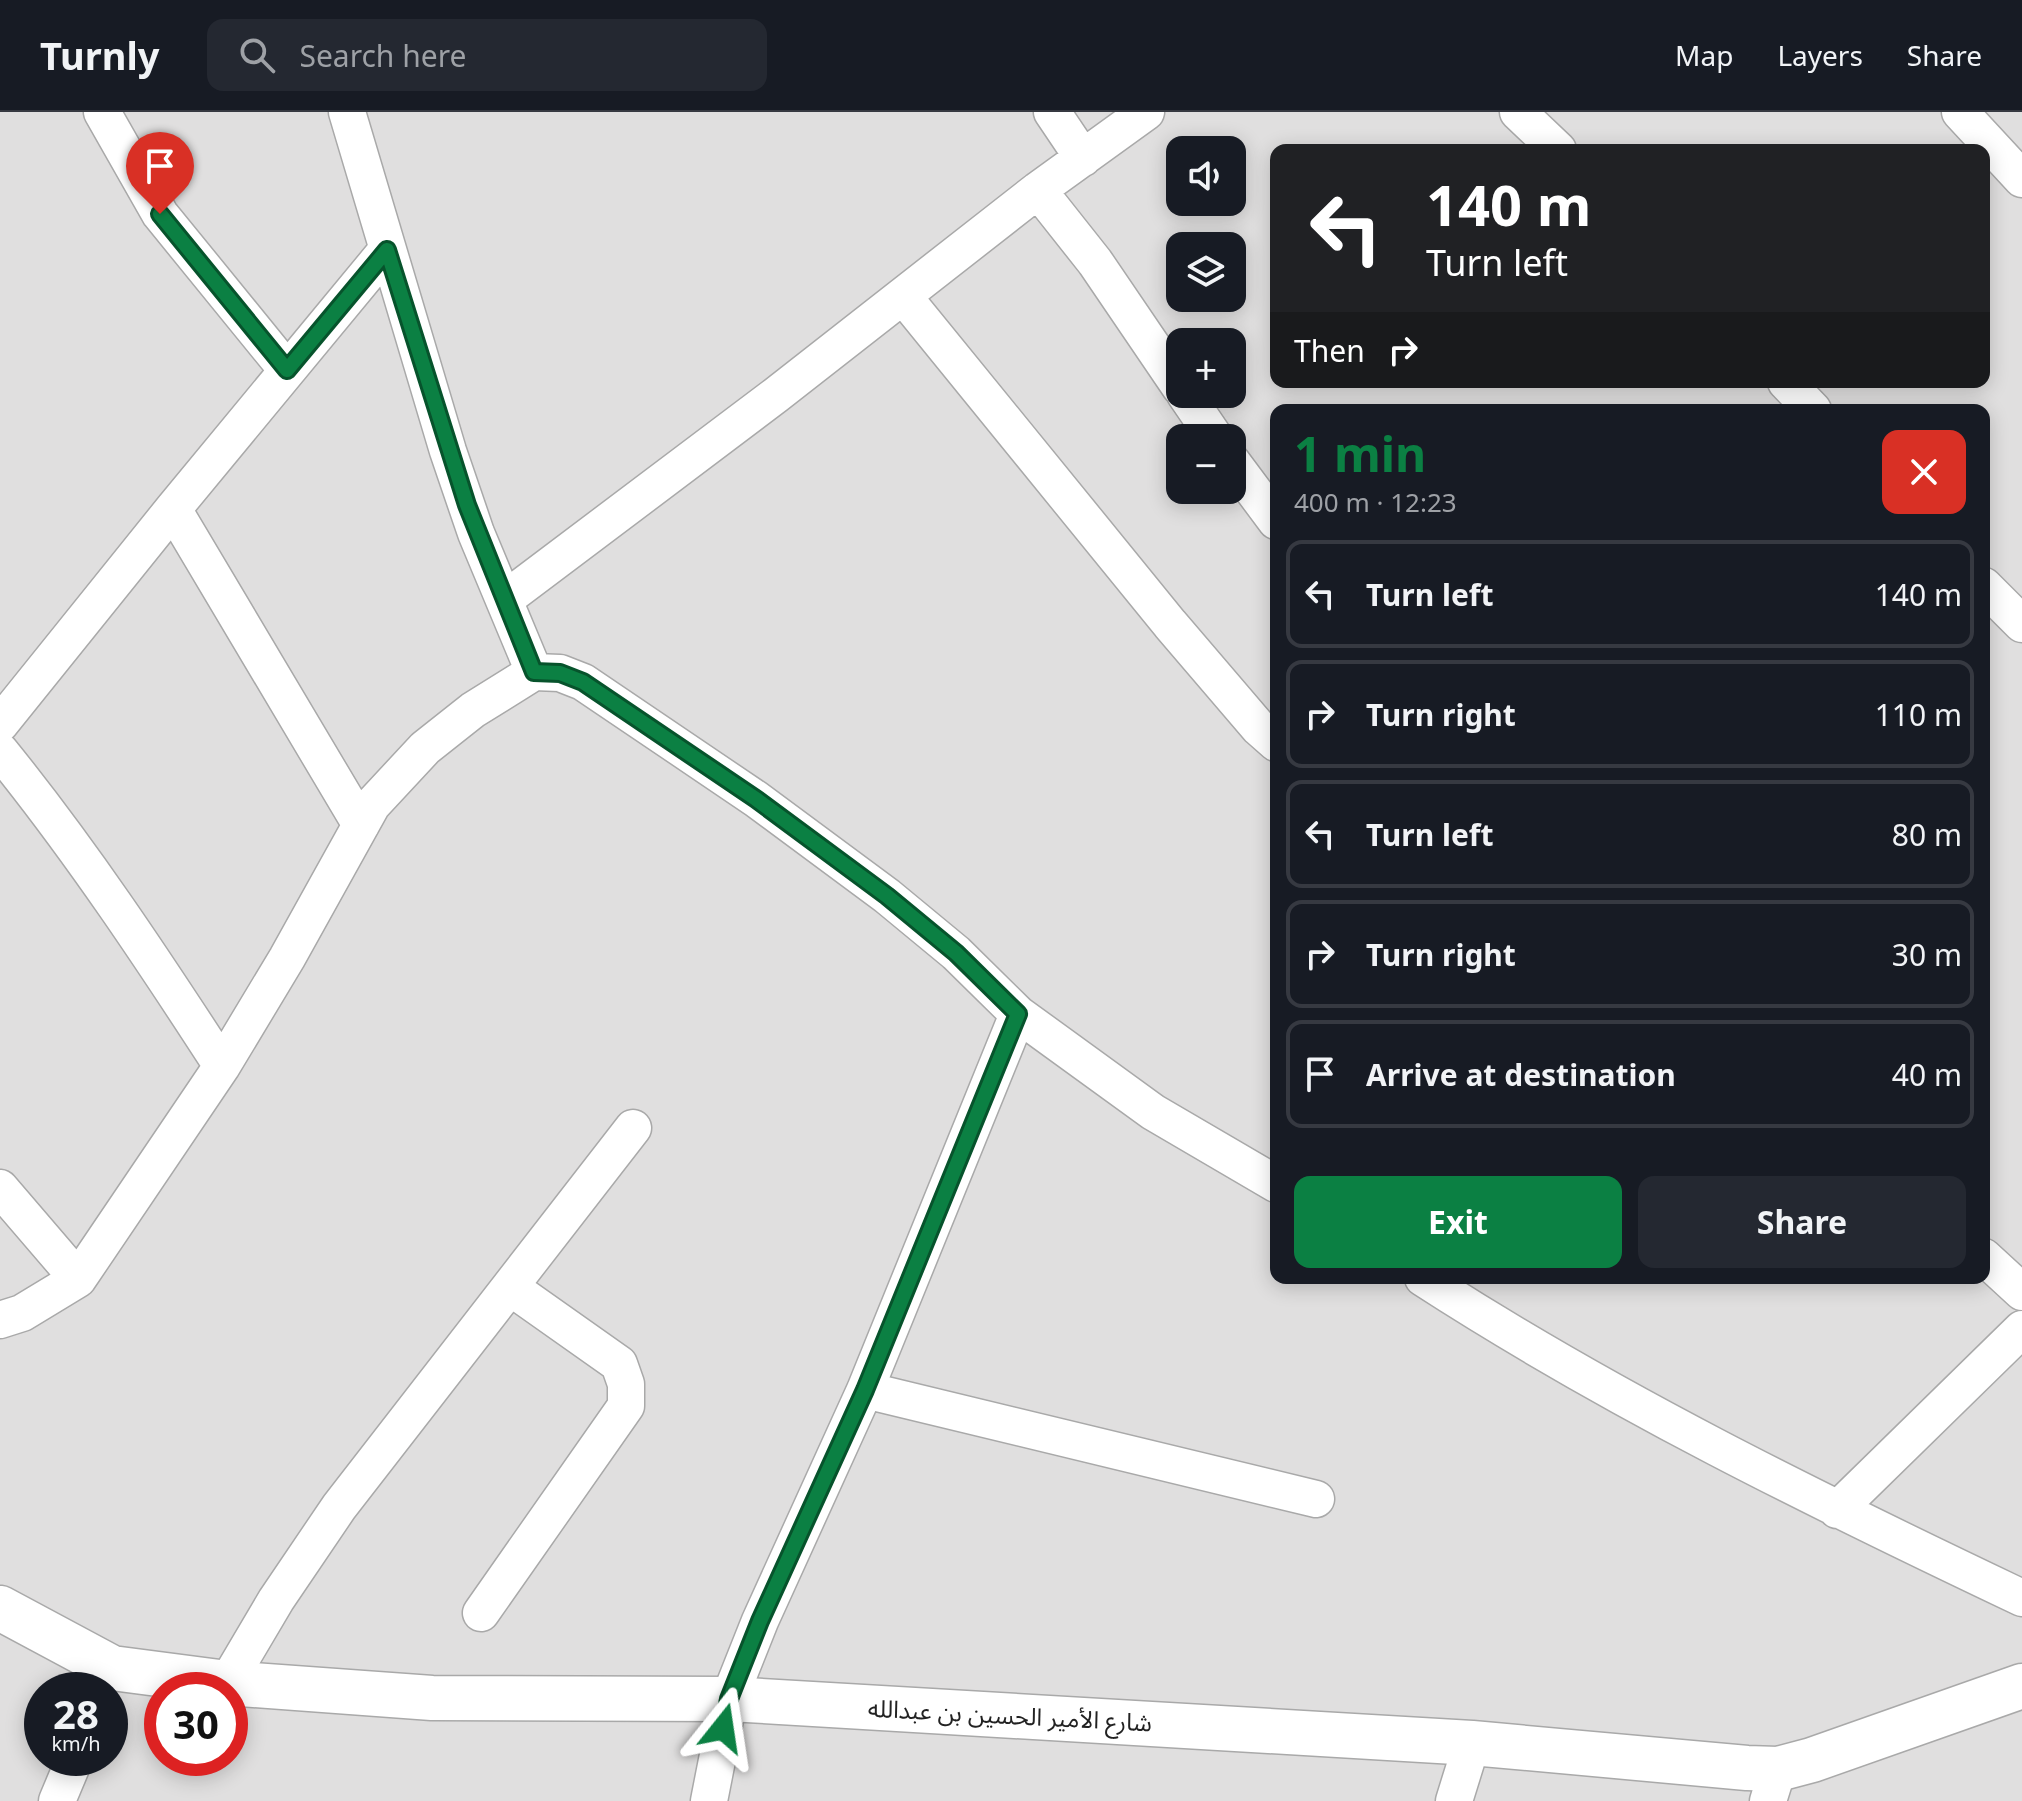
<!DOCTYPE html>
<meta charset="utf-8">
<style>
body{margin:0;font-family:"Noto Sans","Noto Sans Arabic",sans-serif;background:#242831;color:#f1f3f6;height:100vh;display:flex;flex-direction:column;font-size:30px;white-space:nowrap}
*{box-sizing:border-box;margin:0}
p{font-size:26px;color:#9ea1a6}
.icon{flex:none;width:44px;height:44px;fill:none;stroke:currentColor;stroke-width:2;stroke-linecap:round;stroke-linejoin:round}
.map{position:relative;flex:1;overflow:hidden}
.sheet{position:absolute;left:1270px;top:292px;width:720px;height:880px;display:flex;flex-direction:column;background:#171b24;border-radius:16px;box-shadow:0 4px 20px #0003}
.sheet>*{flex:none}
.banner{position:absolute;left:1270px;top:32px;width:720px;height:244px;border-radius:16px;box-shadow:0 4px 20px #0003;background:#202124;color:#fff;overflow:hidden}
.fabs{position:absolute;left:1166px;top:24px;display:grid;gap:16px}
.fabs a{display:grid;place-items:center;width:80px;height:80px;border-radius:16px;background:#171b24;box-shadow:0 4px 20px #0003;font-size:40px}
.speed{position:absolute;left:24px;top:1560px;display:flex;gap:16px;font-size:40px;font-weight:700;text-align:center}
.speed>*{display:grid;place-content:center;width:104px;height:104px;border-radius:50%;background:#171b24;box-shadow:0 4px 20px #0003;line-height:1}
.speed small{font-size:20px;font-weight:400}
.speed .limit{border:12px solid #d22;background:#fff;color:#111}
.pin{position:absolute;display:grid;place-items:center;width:68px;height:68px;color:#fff;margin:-82px -34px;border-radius:50% 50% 50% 0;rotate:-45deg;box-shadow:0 0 8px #0007}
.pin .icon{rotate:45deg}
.me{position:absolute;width:88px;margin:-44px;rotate:15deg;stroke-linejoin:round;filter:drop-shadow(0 0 6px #0008)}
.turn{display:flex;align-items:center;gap:28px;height:168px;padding:0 24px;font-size:36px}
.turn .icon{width:104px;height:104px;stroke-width:2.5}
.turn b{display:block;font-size:56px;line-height:68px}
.then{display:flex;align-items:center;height:76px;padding:0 24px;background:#0003;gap:16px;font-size:30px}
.round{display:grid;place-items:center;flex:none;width:84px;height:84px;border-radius:16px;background:#242831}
.headline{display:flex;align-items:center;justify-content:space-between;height:136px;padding:0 24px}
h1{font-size:48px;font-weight:700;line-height:60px;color:#0b8043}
.button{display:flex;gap:16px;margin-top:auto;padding:16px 24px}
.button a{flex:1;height:92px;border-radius:16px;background:#0b8043;color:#fff;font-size:32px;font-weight:700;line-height:92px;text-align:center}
.button a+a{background:#242831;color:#f1f3f6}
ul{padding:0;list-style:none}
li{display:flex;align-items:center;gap:24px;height:108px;margin:0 16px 12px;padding:0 8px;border:4px solid #363941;border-radius:16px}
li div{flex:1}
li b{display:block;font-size:30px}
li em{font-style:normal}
header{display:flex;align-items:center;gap:48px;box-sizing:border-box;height:112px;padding:0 40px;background:#171b24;border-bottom:2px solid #363941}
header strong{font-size:38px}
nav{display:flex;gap:44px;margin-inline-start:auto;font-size:28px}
.search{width:560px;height:72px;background:#242831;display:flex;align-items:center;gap:20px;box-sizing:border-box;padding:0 28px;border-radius:16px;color:#9ea1a6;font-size:30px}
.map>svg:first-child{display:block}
</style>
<header>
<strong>Turnly</strong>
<div class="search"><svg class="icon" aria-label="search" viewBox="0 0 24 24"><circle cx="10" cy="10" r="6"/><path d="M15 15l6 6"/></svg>Search here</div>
<nav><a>Map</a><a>Layers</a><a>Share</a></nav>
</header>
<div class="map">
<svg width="2022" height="1689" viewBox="0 0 2022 1689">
<rect width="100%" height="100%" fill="#f2efe9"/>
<path fill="#e0dfdf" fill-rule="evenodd" d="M 0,0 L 2022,0 L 2022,1689 L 0,1689 ZM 1180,38 L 1232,38 L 1232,90 L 1180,90 ZM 1276,38 L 1984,38 L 1984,270 L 1276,270 ZM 1180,134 L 1232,134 L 1232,186 L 1180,186 ZM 1180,230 L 1232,230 L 1232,282 L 1180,282 ZM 1276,298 L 1984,298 L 1984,1166 L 1276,1166 ZM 1180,326 L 1232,326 L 1232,378 L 1180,378 ZM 42,1578 L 110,1578 L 110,1646 L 42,1646 ZM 162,1578 L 230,1578 L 230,1646 L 162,1646 Z"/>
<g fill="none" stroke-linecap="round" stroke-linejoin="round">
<g stroke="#a9a9a9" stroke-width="39">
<path id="minor" d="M 102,0 L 160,102 L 287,258
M 347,0 L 448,339 L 476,421 L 534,560
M 1052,0 L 1083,46
M 1518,0 L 1558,38
M 1960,0 L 2022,67
M 1038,78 L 1095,150 L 1180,275
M 903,184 L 1170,512 L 1259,616 L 1276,631
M 1786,270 L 1813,298
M 1185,282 L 1215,326
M 1232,350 L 1276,409
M 173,397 L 361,713
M 1984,474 L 2022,512
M 504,488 L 776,283 L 1038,78 L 1146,0
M 0,612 L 173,397 L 387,138
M 0,639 C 81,739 152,846 222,954
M 0,1076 L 78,1167
M 1984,1145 L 2022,1180
M 1423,1166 C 1613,1289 1818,1389 2022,1486
M 0,1208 L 22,1201 L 78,1167 L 222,954 L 287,846 L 372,693 L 425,636 L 473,598 L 534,560 L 560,561 L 583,570 L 756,687 L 887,784 L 956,841 L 1018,902 L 1153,1000 L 1276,1072
M 865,1278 L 1316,1387
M 1837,1398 L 2022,1217
M 481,1501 L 626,1294 L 626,1272 L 619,1252 L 510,1175
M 227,1571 L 276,1488 L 339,1395 L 633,1016
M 57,1689 L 75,1646
M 709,1689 L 729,1587 L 760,1509 L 865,1278 L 1018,902
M 1454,1689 L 1472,1631
M 1768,1689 L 1778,1657"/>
</g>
<g stroke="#a9a9a9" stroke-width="47">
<path id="tertiary" d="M 0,1496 L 112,1556 L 227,1571 L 432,1586 L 729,1587 L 1472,1631 L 1747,1656 L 1778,1657 L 1812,1648 L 2022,1574"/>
</g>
<use href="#minor" stroke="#fff" stroke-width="36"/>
<use href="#tertiary" stroke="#fff" stroke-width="44"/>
</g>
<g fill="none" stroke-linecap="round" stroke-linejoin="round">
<g stroke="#07532c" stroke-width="20">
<path id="route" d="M 160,102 L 287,258 L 387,138 L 467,393 L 534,560 L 560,561 L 583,570 L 756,687 L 887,784 L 956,841 L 1018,902 L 865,1278 L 760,1509 L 729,1587 L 723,1616"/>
</g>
<use href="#route" stroke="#0b8043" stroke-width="14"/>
</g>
<g text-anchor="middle" stroke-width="6" stroke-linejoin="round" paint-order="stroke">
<g font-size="24" fill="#222" stroke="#fff">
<text transform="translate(1010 1604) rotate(3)" y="8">شارع الأمير الحسين بن عبدالله</text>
</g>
</g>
</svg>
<div class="fabs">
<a><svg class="icon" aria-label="sound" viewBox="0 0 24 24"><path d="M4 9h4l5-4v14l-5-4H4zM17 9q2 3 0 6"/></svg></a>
<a><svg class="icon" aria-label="layers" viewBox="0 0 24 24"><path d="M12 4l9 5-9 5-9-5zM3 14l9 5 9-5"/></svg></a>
<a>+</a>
<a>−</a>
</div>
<div class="speed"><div>28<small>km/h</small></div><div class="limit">30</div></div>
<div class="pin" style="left:160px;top:102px;background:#d93025"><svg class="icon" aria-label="arrive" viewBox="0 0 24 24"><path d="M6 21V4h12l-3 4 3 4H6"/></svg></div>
<svg class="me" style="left:723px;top:1616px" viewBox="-20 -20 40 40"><path d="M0-17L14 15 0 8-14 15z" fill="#0b8043" stroke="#fff" stroke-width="4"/></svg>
<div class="banner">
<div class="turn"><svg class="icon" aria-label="left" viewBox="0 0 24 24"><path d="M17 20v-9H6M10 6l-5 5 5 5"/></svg><div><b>140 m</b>Turn left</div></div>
<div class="then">Then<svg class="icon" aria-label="right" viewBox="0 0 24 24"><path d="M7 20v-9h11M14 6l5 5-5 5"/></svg></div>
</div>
<section class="sheet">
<div class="headline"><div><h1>1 min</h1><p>400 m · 12:23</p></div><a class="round" style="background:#d93025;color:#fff"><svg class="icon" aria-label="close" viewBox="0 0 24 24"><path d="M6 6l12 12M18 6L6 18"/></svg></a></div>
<ul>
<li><svg class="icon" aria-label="left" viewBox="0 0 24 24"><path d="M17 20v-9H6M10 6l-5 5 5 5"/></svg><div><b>Turn left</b></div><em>140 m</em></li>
<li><svg class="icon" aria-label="right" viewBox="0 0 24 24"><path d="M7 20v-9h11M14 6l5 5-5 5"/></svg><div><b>Turn right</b></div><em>110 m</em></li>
<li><svg class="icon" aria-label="left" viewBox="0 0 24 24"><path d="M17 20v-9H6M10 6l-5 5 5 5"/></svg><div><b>Turn left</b></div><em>80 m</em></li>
<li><svg class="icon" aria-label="right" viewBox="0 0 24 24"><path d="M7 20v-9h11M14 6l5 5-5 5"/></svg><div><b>Turn right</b></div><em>30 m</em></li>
<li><svg class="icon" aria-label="arrive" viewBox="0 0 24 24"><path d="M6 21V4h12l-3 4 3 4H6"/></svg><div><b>Arrive at destination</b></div><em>40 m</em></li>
</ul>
<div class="button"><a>Exit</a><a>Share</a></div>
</section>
</div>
